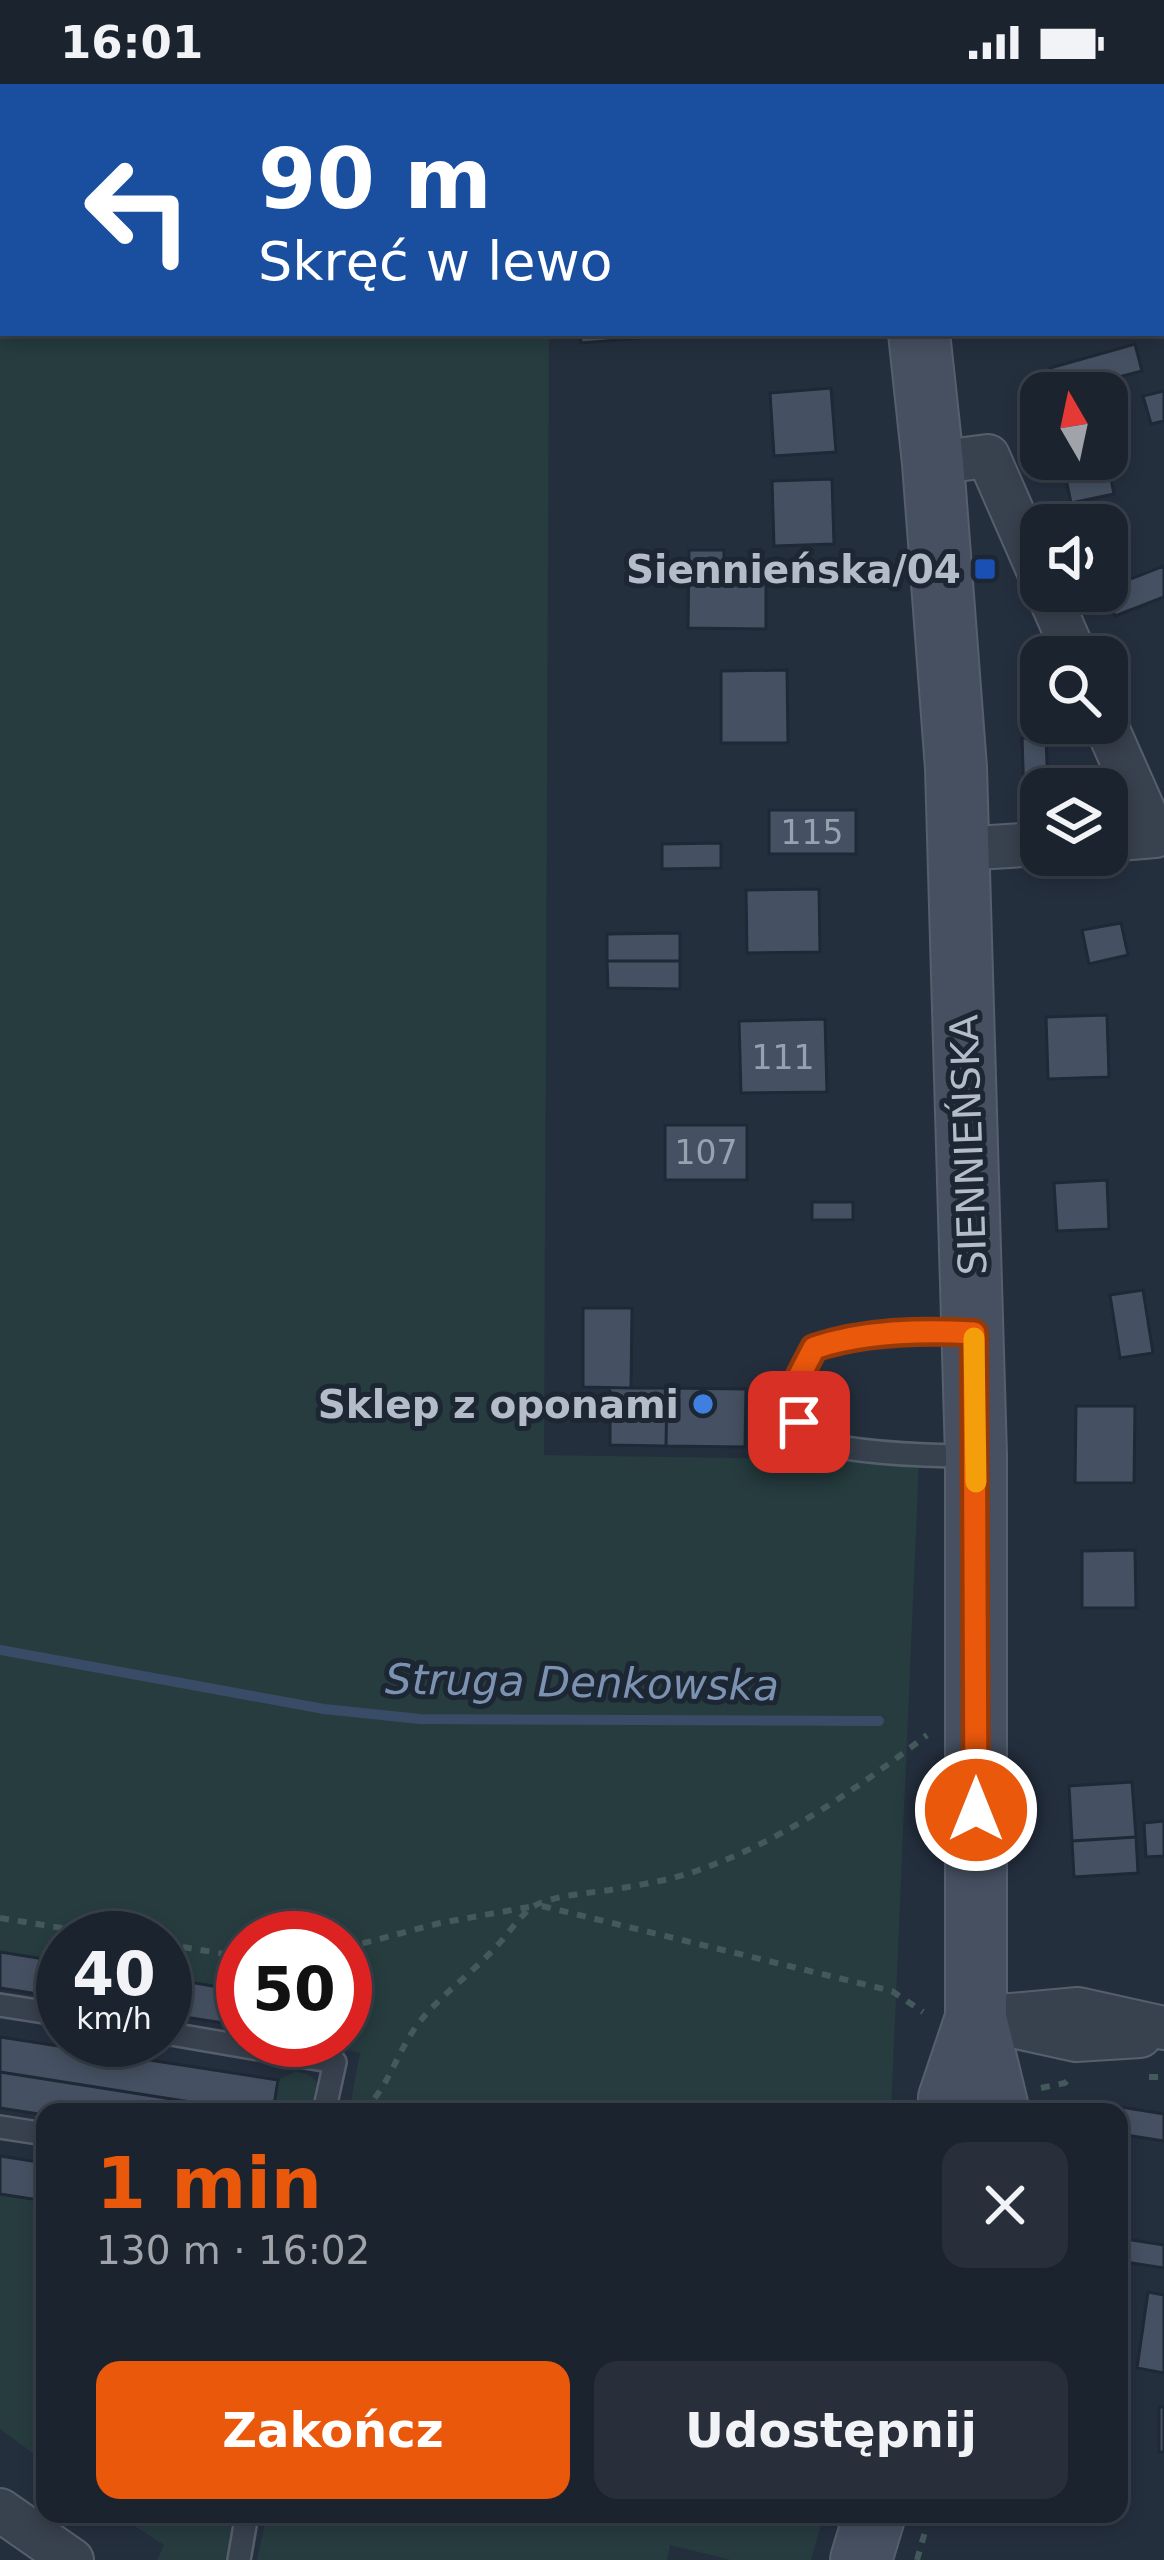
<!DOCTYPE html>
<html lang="pl">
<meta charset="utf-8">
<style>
body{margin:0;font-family:"DejaVu Sans",sans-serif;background:#282f3a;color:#f1f3f6;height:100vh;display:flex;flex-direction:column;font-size:45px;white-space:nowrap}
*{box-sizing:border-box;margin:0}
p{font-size:39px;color:#a0a4aa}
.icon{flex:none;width:66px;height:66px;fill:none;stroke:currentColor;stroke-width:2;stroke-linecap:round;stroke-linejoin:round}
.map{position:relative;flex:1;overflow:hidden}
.panel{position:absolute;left:36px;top:2019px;width:1092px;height:420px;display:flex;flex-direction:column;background:#1b232e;border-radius:24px;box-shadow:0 6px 18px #0003,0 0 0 3px #39404a}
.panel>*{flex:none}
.hud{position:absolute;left:0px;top:0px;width:1164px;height:252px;box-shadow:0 6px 18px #0003,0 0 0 3px #39404a;background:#1a4fa0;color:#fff;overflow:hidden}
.needle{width:78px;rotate:351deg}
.fabs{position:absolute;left:1020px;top:288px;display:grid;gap:24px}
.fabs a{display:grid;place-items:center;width:108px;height:108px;border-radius:24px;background:#1b232e;box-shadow:0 6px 18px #0003,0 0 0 3px #39404a;font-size:60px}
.speed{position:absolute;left:36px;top:1827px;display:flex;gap:24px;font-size:60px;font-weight:700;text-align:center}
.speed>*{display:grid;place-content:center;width:156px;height:156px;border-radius:50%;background:#1b232e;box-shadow:0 6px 18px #0003,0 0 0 3px #39404a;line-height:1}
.speed small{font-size:30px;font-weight:400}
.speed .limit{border:18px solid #d22;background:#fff;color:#111}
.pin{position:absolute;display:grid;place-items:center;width:102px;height:102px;color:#fff;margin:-51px;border-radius:24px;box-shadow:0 6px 18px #0006}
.me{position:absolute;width:132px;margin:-66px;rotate:0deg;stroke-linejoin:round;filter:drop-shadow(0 0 9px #0008)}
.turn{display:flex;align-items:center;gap:42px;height:252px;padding:0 60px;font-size:54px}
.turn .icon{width:156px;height:156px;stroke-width:2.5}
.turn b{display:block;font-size:84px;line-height:102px}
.round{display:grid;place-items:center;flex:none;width:126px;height:126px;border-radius:24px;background:#282f3a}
.overview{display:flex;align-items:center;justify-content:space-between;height:204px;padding:0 60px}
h1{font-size:72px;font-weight:800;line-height:90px;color:#ea580c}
.button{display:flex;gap:24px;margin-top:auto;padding:24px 60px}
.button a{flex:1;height:138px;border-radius:24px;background:#ea580c;color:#fff;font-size:48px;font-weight:800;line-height:138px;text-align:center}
.button a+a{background:#282f3a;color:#f1f3f6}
.status{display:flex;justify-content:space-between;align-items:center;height:84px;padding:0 60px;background:#1b232e;direction:ltr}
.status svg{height:33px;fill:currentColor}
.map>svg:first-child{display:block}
</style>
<div class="status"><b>16:01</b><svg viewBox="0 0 49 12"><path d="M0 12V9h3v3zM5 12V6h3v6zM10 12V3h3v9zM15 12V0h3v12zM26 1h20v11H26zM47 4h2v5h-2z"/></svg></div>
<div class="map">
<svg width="1164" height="2476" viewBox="0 0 1164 2476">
<rect width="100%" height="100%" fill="#242f3e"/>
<path fill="#263c3f" d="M 0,0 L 549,0 L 549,3 L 3,3 L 3,249 L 549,249 L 544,1371 L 919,1377 L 891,2028 L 349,2028 L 360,1969 L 296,1956 L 345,1956 L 345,1854 L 243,1854 L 243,1907 L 165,1894 L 165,1854 L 63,1854 L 63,1878 L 0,1868 Z
M 295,1988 C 320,1990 322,2006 320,2028 L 273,2028 L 278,1996 Z
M 0,2110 L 45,2117 L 45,2378 L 0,2345 Z
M 116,2430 L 239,2430 L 230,2476 L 157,2476 L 164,2461 Z
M 267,2430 L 824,2430 L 811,2476 L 731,2476 L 670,2461 L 667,2476 L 257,2476 Z"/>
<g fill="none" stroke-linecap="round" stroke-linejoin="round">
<path stroke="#394c67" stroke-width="10" d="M 0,1566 L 324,1625 L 420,1635 L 879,1637"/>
</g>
<path fill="#455162" stroke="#1f2835" stroke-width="3" d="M 995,0 L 1057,0 L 1057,3 L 995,3 Z
M 580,249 L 642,249 L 642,254 L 581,259 Z
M 1135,260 L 1142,287 L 1057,309 L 1050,284 Z
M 831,304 L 836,368 L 774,372 L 770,309 Z
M 1164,307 L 1164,337 L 1151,340 L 1143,312 Z
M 1062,375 L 1107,375 L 1114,410 L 1071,419 Z
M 832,395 L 834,460 L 774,462 L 772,397 Z
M 689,466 L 724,466 L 724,493 L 766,493 L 766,545 L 688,544 Z
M 1164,482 L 1164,513 L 1115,532 L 1105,507 L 1107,504 Z
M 1041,579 L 1041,639 L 1046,640 L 1022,641 L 1020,580 Z
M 787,586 L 788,659 L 721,659 L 721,587 Z
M 1022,654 L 1046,654 L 1048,705 L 1041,705 L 1041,715 L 1024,716 Z
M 769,726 L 856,726 L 856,770 L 769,770 Z
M 721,759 L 721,784 L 662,785 L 662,760 Z
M 819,805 L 820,868 L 747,869 L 746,806 Z
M 1121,839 L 1128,871 L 1089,880 L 1082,846 Z
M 680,849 L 680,877 L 607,877 L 607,850 Z
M 607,877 L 680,877 L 680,905 L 608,904 Z
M 1107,931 L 1109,993 L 1048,995 L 1046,933 Z
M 825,935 L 827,1008 L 741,1009 L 739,937 Z
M 665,1041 L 747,1041 L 747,1096 L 665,1096 Z
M 1107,1096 L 1109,1145 L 1057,1147 L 1054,1099 Z
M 812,1118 L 853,1118 L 853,1136 L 812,1136 Z
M 1143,1206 L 1153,1269 L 1120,1274 L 1110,1211 Z
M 583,1224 L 632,1224 L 631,1304 L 583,1303 Z
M 610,1304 L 667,1304 L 666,1362 L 610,1361 Z
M 667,1304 L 746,1305 L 745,1363 L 666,1362 Z
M 1076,1322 L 1135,1322 L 1134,1399 L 1075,1399 Z
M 1135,1466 L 1136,1524 L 1082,1524 L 1082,1467 Z
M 1132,1698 L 1136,1753 L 1072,1757 L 1069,1702 Z
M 1164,1737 L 1164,1772 L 1146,1773 L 1144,1739 Z
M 1136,1753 L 1138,1789 L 1074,1793 L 1072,1757 Z
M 0,1868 L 63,1878 L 63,1914 L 0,1904 Z
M 165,1894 L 243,1907 L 243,1942 L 165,1930 Z
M 0,1953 L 278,1996 L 273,2028 L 254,2028 L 0,1988 Z
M 0,1988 L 254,2028 L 45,2028 L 45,2031 L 0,2024 Z
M 1091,2018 L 1164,2030 L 1164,2057 L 1119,2050 L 1119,2028 L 1089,2028 Z
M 0,2072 L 45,2079 L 45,2117 L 0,2110 Z
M 1119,2154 L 1164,2161 L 1164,2184 L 1119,2177 Z
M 1148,2208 L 1164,2211 L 1164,2289 L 1137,2284 Z
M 1159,2323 L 1164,2323 L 1164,2368 L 1159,2368 Z"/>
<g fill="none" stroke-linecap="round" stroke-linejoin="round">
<g stroke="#565f6c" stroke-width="26">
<path id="lane" d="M 967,1248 C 917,1246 862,1247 814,1265 C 797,1296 793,1323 807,1357 C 860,1369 917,1372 972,1372
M 0,1921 L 63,1931
M 165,1949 L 335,1978 L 324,2028
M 0,2043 L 45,2050
M 239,2476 L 247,2430"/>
</g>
<g stroke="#565f6c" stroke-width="46">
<path id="street" d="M 933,379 L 988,372 L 1041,493
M 1047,507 L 1076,573
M 1105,639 L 1155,752 L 1107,756
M 959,765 L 1041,760
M 976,1934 L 1078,1925 L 1164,1944
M 1012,1942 L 1076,1956 L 1140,1952
M 0,2426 L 72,2476"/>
</g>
<g stroke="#565f6c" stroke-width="64">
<path id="secondary" d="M 892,0 L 892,3
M 919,249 L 933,379 L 956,684 L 976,1372 L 976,1934 L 997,2020 L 996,2028
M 948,2028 L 949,2014 L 976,1934
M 861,2476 L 875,2430"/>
</g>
<path stroke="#44595c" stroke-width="6" stroke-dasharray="9 9" stroke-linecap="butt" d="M 542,1822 L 892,1907 L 923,1928
M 0,1834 L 124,1854
M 165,1860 L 243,1873
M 345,1864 L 440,1839 L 529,1823
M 1149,1993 L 1164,1993
M 1041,2004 L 1065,1999 L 1068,1996
M 363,2028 C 387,2003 394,1978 411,1950 C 432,1917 467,1894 494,1865 C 506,1853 517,1835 531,1824 C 547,1812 589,1809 610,1806 C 640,1801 671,1796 699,1786 C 784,1756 857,1705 927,1651
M 917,2476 L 930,2430"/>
<use href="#lane" stroke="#38414e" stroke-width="21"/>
<use href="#street" stroke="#38414e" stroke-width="42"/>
<use href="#secondary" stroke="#465061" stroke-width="60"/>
</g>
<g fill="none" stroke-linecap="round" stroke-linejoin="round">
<g stroke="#983908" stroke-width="30">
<path id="route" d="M 799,1338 L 800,1291 L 814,1264 C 864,1247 921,1246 974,1249 L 976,1726"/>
</g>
<use href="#route" stroke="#ea580c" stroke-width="21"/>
<path stroke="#f59e0b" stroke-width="21" d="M 974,1254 L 976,1398"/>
</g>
<rect fill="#1a4fb4" stroke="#1d2633" stroke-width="4.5" x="973" y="473" width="24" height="24" rx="6"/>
<circle fill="#3f7fe0" stroke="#1d2633" stroke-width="4.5" cx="703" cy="1320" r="12"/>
<g text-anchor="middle" stroke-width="10" stroke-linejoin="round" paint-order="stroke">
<g font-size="33" fill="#98a1af">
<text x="812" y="760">115</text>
<text x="783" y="985">111</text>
<text x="706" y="1080">107</text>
</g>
<g font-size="39" font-weight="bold" fill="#b4bcc9" stroke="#1d2633" text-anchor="end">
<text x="961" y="499">Siennieńska/04</text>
<text x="679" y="1334">Sklep z oponami</text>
</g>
<g font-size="39" fill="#b4bcc9" stroke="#1d2633">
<text transform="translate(968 1061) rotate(-92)" y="14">SIENNIEŃSKA</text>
</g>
<g font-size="42" font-style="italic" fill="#7c92b1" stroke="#1d2633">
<text transform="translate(582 1598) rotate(1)" y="15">Struga Denkowska</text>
</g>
</g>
</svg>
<div class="fabs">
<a><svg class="needle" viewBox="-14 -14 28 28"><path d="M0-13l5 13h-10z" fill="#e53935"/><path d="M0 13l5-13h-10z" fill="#a0a4aa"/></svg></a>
<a><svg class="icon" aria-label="sound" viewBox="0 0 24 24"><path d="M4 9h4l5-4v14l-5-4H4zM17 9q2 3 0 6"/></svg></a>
<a><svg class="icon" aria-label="search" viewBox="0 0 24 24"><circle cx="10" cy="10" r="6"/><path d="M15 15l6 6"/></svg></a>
<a><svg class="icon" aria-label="layers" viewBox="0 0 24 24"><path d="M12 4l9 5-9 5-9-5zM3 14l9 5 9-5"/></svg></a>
</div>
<div class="speed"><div>40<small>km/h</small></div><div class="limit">50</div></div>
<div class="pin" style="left:799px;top:1338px;background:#d93025"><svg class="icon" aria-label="arrive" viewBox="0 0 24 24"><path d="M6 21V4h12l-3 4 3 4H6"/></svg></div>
<svg class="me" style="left:976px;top:1726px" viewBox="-20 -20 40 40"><circle r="17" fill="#ea580c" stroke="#fff" stroke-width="3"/><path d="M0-11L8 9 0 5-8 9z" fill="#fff"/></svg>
<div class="hud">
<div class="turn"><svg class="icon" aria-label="left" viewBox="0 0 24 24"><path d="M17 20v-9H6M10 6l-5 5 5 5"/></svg><div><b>90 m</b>Skręć w lewo</div></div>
</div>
<section class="panel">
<div class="overview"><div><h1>1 min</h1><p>130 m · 16:02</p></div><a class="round"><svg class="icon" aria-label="close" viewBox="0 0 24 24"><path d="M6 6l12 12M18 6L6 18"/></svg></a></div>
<div class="button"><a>Zakończ</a><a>Udostępnij</a></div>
</section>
</div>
